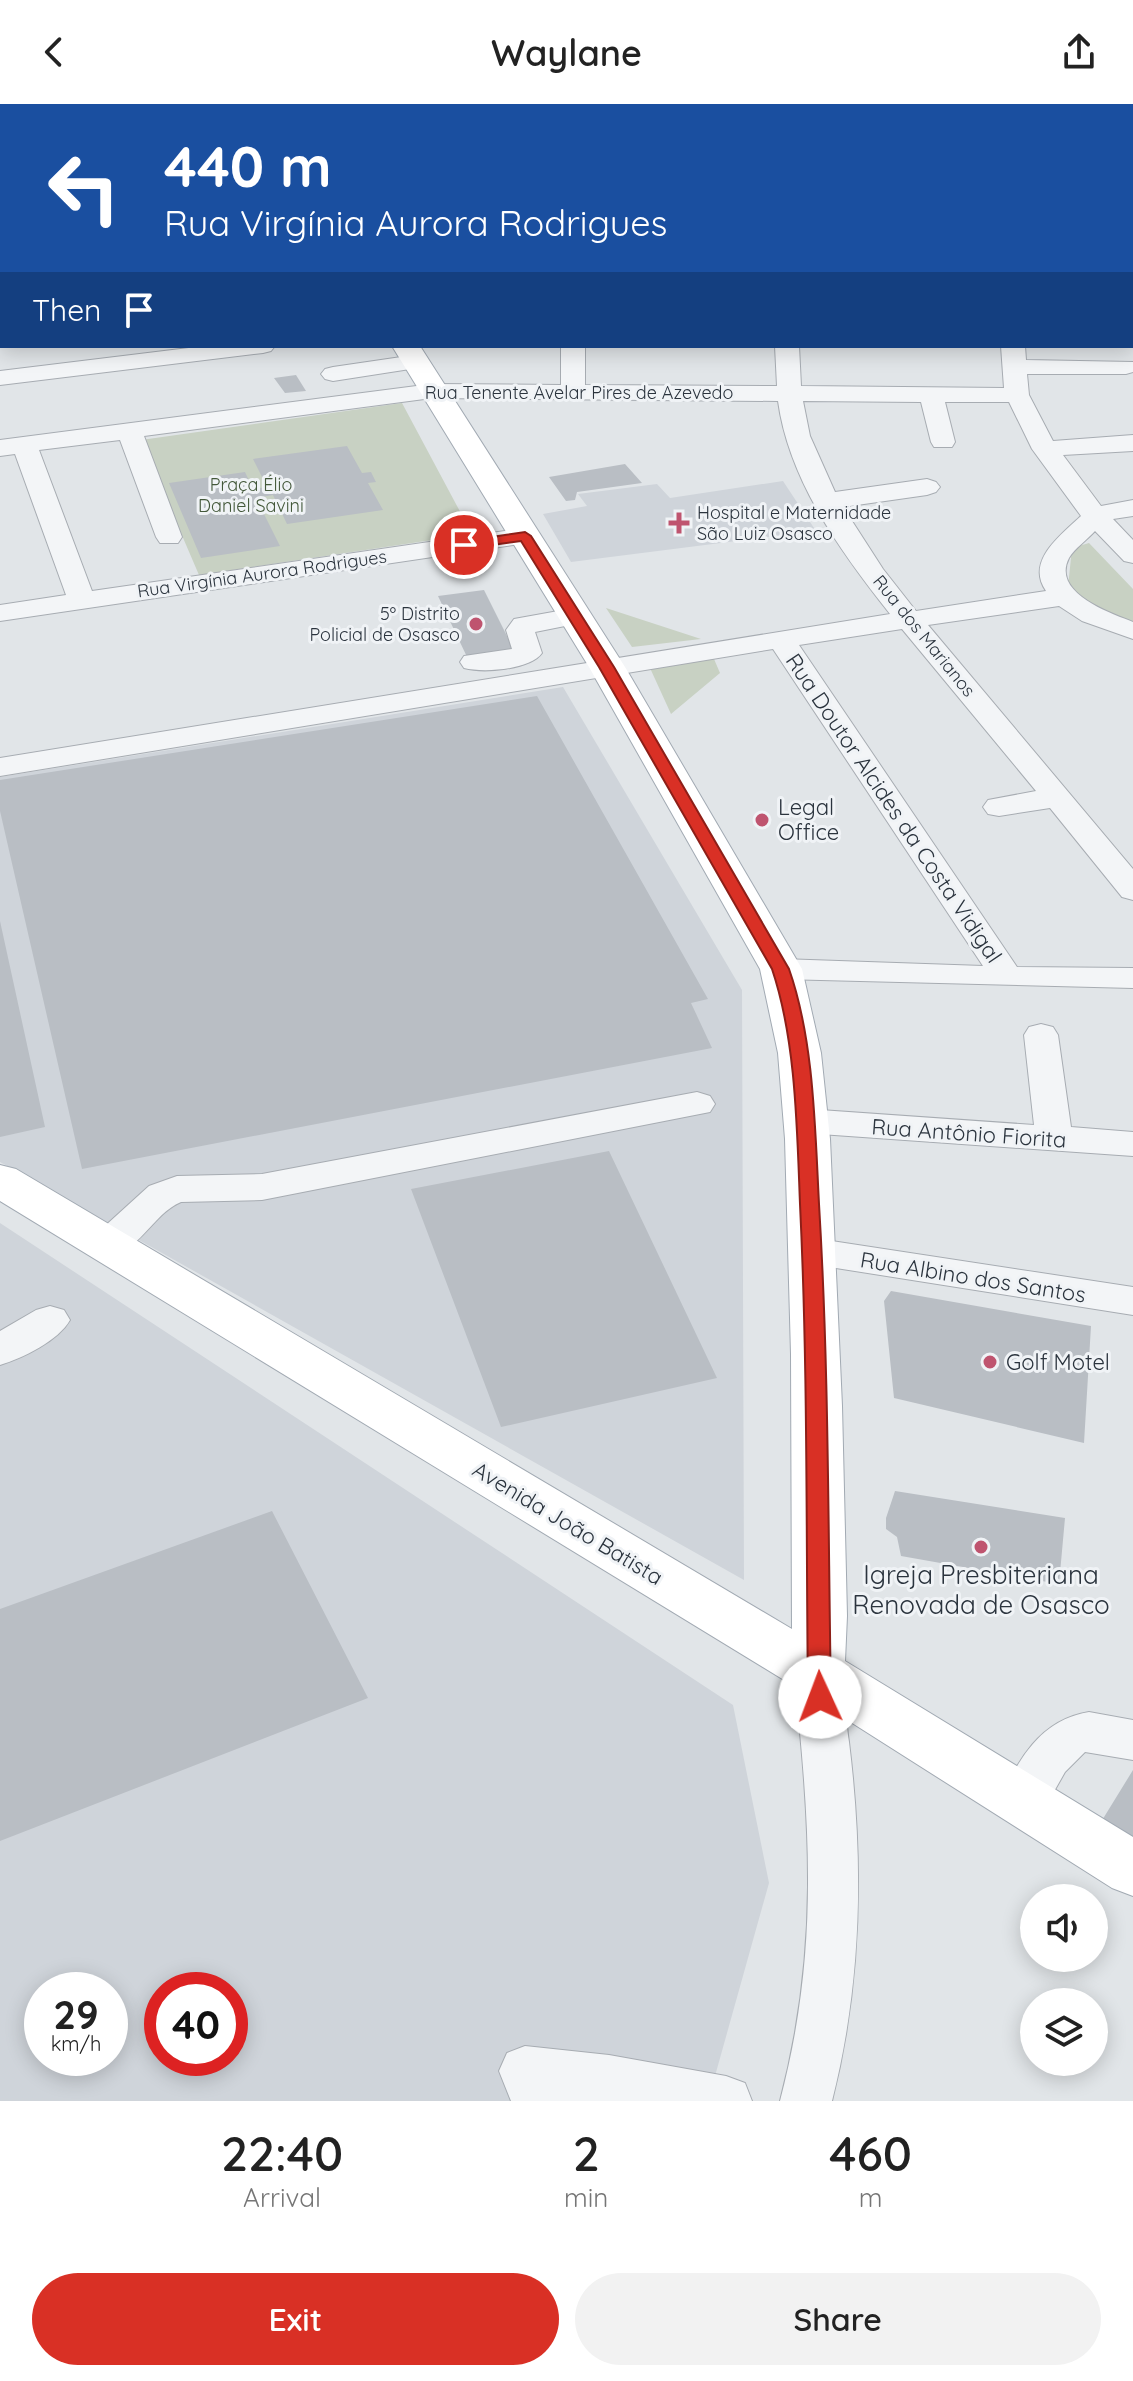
<!DOCTYPE html>
<meta charset="utf-8">
<style>
body{margin:0;font-family:Quicksand,sans-serif;background:#f2f2f2;color:#222;height:100vh;display:flex;flex-direction:column;font-size:30px;white-space:nowrap}
*{box-sizing:border-box;margin:0}
p{font-size:26px;color:#767676}
.icon{flex:none;width:44px;height:44px;fill:none;stroke:currentColor;stroke-width:2;stroke-linecap:round;stroke-linejoin:round}
.map{position:relative;height:1997px;overflow:hidden}
.drawer{display:flex;flex-direction:column;background:#fff;flex:1}
.drawer>*{flex:none}
.top-card{position:absolute;left:0px;top:0px;width:1134px;height:244px;box-shadow:0 4px 20px #0003;background:#1a4fa0;color:#fff;overflow:hidden}
.buttons{position:absolute;left:1020px;top:1780px;display:grid;gap:16px}
.buttons a{display:grid;place-items:center;width:88px;height:88px;border-radius:50%;background:#fff;box-shadow:0 4px 20px #0003;font-size:40px}
.speed{position:absolute;left:24px;top:1868px;display:flex;gap:16px;font-size:40px;font-weight:700;text-align:center}
.speed>*{display:grid;place-content:center;width:104px;height:104px;border-radius:50%;background:#fff;box-shadow:0 4px 20px #0003;line-height:1}
.speed small{font-size:20px;font-weight:400}
.speed .limit{border:12px solid #d22;background:#fff;color:#111}
.pin{position:absolute;display:grid;place-items:center;width:68px;height:68px;color:#fff;margin:-34px;border:4px solid #fff;border-radius:50%;box-shadow:0 2px 8px #0007}
.me{position:absolute;width:88px;margin:-44px;rotate:358deg;stroke-linejoin:round;filter:drop-shadow(0 0 6px #0008)}
.turn{display:flex;align-items:center;gap:28px;height:168px;padding:0 32px;font-size:36px}
.turn .icon{width:104px;height:104px;stroke-width:2.5}
.turn b{display:block;font-size:56px;line-height:68px}
.then{display:flex;align-items:center;height:76px;padding:0 32px;background:#0003;gap:16px;font-size:30px}
.eta{display:flex;justify-content:space-evenly;align-items:center;height:136px;text-align:center}
.eta b{font-size:48px;font-weight:600;line-height:56px}
.action{display:flex;gap:16px;margin-top:auto;padding:16px 32px}
.action a{flex:1;height:92px;border-radius:48px;background:#d93025;color:#fff;font-size:32px;font-weight:600;line-height:92px;text-align:center}
.action a+a{background:#f2f2f2;color:#222}
header{display:flex;justify-content:space-between;align-items:center;height:104px;padding:0 32px;background:#fff;font-size:36px;font-weight:600}
.map>svg:first-child{display:block}
</style>
<header><svg class="icon" aria-label="back" viewBox="0 0 24 24"><path d="M15 5l-7 7 7 7"/></svg>Waylane<svg class="icon" aria-label="share" viewBox="0 0 24 24"><path d="M12 15V3M7 8l5-5 5 5M5 13v7h14v-7"/></svg></header>
<div class="map">
<svg width="1133" height="1997" viewBox="0 0 1133 1997">
<rect width="100%" height="100%" fill="#e1e5e8"/>
<path fill="#cfd4da" fill-rule="evenodd" d="M 783,377 L 816,427 L 571,458 L 543,410 L 587,402 L 578,390 L 657,380 L 670,394 Z
M 563,583 L 742,886 L 744,1476 L 0,1058 L 0,673 Z
M 0,1119 L 733,1601 L 769,1779 L 708,1997 L 0,1997 ZM 42,1886 L 110,1886 L 110,1954 L 42,1954 ZM 162,1886 L 230,1886 L 230,1954 L 162,1954 Z"/>
<path fill="#c8d1c3" d="M 402,299 L 472,430 L 199,471 L 141,336 Z
M 1089,439 L 1133,485 L 1133,523 L 1103,514 L 1068,483 L 1072,444 Z
M 606,504 L 701,535 L 632,543 Z
M 714,555 L 720,569 L 671,610 L 650,564 Z"/>
<path fill="#b9bec4" d="M 296,271 L 306,287 L 285,289 L 274,274 Z
M 347,342 L 362,369 L 371,368 L 376,378 L 368,379 L 383,406 L 287,420 L 273,391 L 256,394 L 280,442 L 201,454 L 169,379 L 245,368 L 253,385 L 267,383 L 253,355 Z
M 625,360 L 642,379 L 577,388 L 575,396 L 566,397 L 549,373 Z
M 484,486 L 515,548 L 468,555 L 438,492 Z
M 537,592 L 708,895 L 691,899 L 712,944 L 82,1065 L 0,707 L 0,676 Z
M 0,817 L 45,1023 L 0,1033 Z
M 609,1047 L 717,1274 L 501,1323 L 411,1085 Z
M 891,1187 L 1091,1222 L 1084,1339 L 894,1294 L 884,1197 Z
M 895,1387 L 1065,1414 L 1059,1480 L 901,1452 L 897,1433 L 886,1425 L 886,1414 Z
M 272,1407 L 368,1594 L 0,1737 L 0,1505 Z
M 1133,1666 L 1133,1736 L 1101,1718 Z"/>
<g fill="none" stroke-linecap="round" stroke-linejoin="round">
<g stroke="#a7acb2" stroke-width="2">
<path id="minor" d="M 5,0 L 37,0 L 3,2 Z
M 331,0 L 352,0 L 354,2 L 333,2 Z
M 536,0 L 557,0 L 559,2 L 538,2 Z
M 741,0 L 762,0 L 764,2 L 743,2 Z
M 947,0 L 969,0 L 971,2 L 949,2 Z
M 1133,10 L 1133,23 L 1132,23 L 1132,10 Z
M 0,119 L 2,119 L 2,131 L 0,131 Z
M 1132,181 L 1133,181 L 1133,195 L 1132,195 Z
M 0,186 L 2,186 L 2,200 L 0,200 Z
M 205,242 L 275,242 L 271,247 L 263,249 L 0,281 L 0,267 Z
M 561,242 L 585,242 L 585,281 L 777,282 L 775,242 L 799,242 L 801,282 L 1004,284 L 1001,242 L 1025,242 L 1026,256 L 1133,258 L 1133,268 L 1126,270 L 1027,270 L 1029,291 L 1053,337 L 1133,331 L 1133,347 L 1063,351 L 1101,402 L 1133,396 L 1133,412 L 1113,415 L 1133,436 L 1133,459 L 1124,457 L 1095,427 C 1088,435 1074,445 1069,454 C 1051,489 1110,509 1133,518 L 1133,535 L 1082,517 L 1059,502 L 928,521 L 1133,765 L 1133,796 L 1122,793 L 1050,704 L 999,712 L 988,710 L 983,703 L 988,696 L 1036,687 L 902,525 L 799,541 L 1017,863 L 1133,864 L 1133,884 L 781,875 L 769,872 L 764,865 L 769,858 L 781,855 L 983,862 L 773,545 L 0,672 L 0,654 L 890,510 C 841,448 789,377 778,297 L 432,294 L 144,332 L 182,433 L 178,439 L 160,439 L 156,433 L 120,336 L 39,346 L 92,487 L 525,424 L 534,426 L 538,432 L 534,438 L 0,517 L 0,501 L 66,491 L 15,350 L 0,352 L 0,336 L 432,280 L 561,281 ZM 803,297 L 921,298 L 931,338 L 934,343 L 952,343 L 955,338 L 945,298 L 1009,298 L 1032,345 L 1081,412 C 1061,431 1025,457 1046,487 L 916,507 L 883,465 L 843,403 L 927,391 L 936,388 L 940,383 L 936,378 L 927,375 L 835,388 L 810,332 Z
M 415,251 L 423,253 L 427,258 L 423,263 L 333,277 L 325,275 L 321,270 L 325,265 L 333,263 Z
M 575,504 L 585,506 L 589,512 L 585,518 L 535,528 L 542,549 C 530,566 483,569 464,564 L 460,558 L 464,552 L 512,545 L 506,526 L 514,515 Z
M 1041,920 L 1053,923 L 1058,931 L 1071,1023 L 1133,1028 L 1133,1052 L 806,1029 L 793,1025 L 788,1017 L 793,1009 L 806,1005 L 1034,1021 L 1024,931 L 1029,923 Z
M 697,988 L 710,992 L 715,1000 L 710,1008 L 262,1096 L 181,1098 C 149,1111 134,1162 94,1150 L 89,1141 L 94,1132 L 149,1082 L 177,1072 L 262,1070 Z
M 812,1134 L 1133,1183 L 1133,1211 L 798,1158 L 793,1148 L 798,1138 Z
M 50,1202 L 64,1206 L 70,1216 C 58,1237 23,1254 0,1261 L 0,1227 L 36,1206 Z
M 817,1549 L 833,1555 C 845,1579 845,1611 849,1638 C 864,1759 862,1879 832,1997 L 780,1997 C 820,1845 810,1722 794,1568 L 801,1555 Z
M 1089,1608 L 1133,1616 L 1133,1656 L 1085,1648 L 1065,1668 L 1039,1714 L 1022,1720 L 1005,1714 L 998,1699 C 1018,1657 1039,1616 1089,1608 Z
M 525,1942 L 609,1951 L 726,1972 L 745,1979 L 752,1997 L 511,1997 L 499,1967 L 507,1949 Z"/>
</g>
<g stroke="#a2aab3" stroke-width="2">
<path id="major" d="M 107,0 L 131,0 L 132,2 L 108,2 Z
M 392,242 L 420,242 L 625,563 L 802,865 L 821,949 L 830,1035 L 842,1302 L 847,1512 L 845,1557 L 1133,1733 L 1133,1792 L 1112,1784 L 797,1584 L 0,1097 L 0,1061 L 16,1065 L 792,1525 L 791,1250 L 785,1035 L 778,949 L 760,865 L 589,563 Z"/>
</g>
<use href="#minor" fill="#f3f5f7" fill-rule="evenodd"/>
<use href="#major" fill="#fff" fill-rule="evenodd"/>
</g>
<path fill="#d93025" stroke="#8d1f18" stroke-width="2" d="M 525,428 L 531,432 L 614,563 L 789,865 C 814,936 815,1024 819,1100 C 829,1264 828,1429 831,1593 L 828,1600 L 820,1603 L 811,1600 L 808,1593 C 806,1429 808,1264 800,1100 C 797,1024 796,936 772,865 L 599,563 L 521,437 L 464,445 L 457,441 L 464,437 Z"/>
<g fill="#bf546f" stroke="#f0f3f6" stroke-width="3">
<path d="M675 407h8v8h8v8h-8v8h-8v-8h-8v-8h8z"/>
<circle cx="476" cy="520" r="8"/>
<circle cx="762" cy="716" r="8"/>
<circle cx="990" cy="1258" r="8"/>
<circle cx="981" cy="1443" r="8"/>
</g>
<g text-anchor="middle" stroke-width="6" stroke-linejoin="round" paint-order="stroke">
<g font-size="18" fill="#2b343e" stroke="#f0f3f6">
<text x="579" y="295">Rua Tenente Avelar Pires de Azevedo</text>
<text transform="translate(262 470) rotate(-8)" y="6">Rua Virgínia Aurora Rodrigues</text>
<text transform="translate(924 532) rotate(51)" y="6">Rua dos Marianos</text>
</g>
<g font-size="18" fill="#43583a" stroke="#f0f3f6">
<text x="251" y="387">Praça Élio<tspan x="251" dy="21">Daniel Savini</tspan></text>
</g>
<g font-size="18" fill="#2b343e" stroke="#f0f3f6" text-anchor="start">
<text x="697" y="415">Hospital e Maternidade<tspan x="697" dy="21">São Luiz Osasco</tspan></text>
<text x="460" y="516" text-anchor="end">5º Distrito<tspan x="460" dy="21">Policial de Osasco</tspan></text>
</g>
<g font-size="22" fill="#2b343e" stroke="#f0f3f6" text-anchor="start">
<text x="778" y="711">Legal<tspan x="778" dy="25">Office</tspan></text>
<text x="1006" y="1266">Golf Motel</text>
</g>
<g font-size="22" fill="#2b343e" stroke="#f0f3f6">
<text transform="translate(894 704) rotate(56)" y="8">Rua Doutor Alcides da Costa Vidigal</text>
<text transform="translate(969 1029) rotate(4)" y="8">Rua Antônio Fiorita</text>
<text transform="translate(973 1173) rotate(9)" y="8">Rua Albino dos Santos</text>
<text transform="translate(568 1419) rotate(31)" y="8">Avenida João Batista</text>
</g>
<g font-size="26" fill="#2b343e" stroke="#f0f3f6">
<text x="981" y="1480">Igreja Presbiteriana<tspan x="981" dy="30">Renovada de Osasco</tspan></text>
</g>
</g>
</svg>
<div class="buttons">
<a><svg class="icon" aria-label="sound" viewBox="0 0 24 24"><path d="M4 9h4l5-4v14l-5-4H4zM17 9q2 3 0 6"/></svg></a>
<a><svg class="icon" aria-label="layers" viewBox="0 0 24 24"><path d="M12 4l9 5-9 5-9-5zM3 14l9 5 9-5"/></svg></a>
</div>
<div class="speed"><div>29<small>km/h</small></div><div class="limit">40</div></div>
<div class="pin" style="left:464px;top:441px;background:#d93025"><svg class="icon" aria-label="arrive" viewBox="0 0 24 24"><path d="M6 21V4h12l-3 4 3 4H6"/></svg></div>
<svg class="me" style="left:820px;top:1593px" viewBox="-20 -20 40 40"><circle r="19" fill="#fff"/><path d="M0-13L10 11 0 6-10 11z" fill="#d93025"/></svg>
<div class="top-card">
<div class="turn"><svg class="icon" aria-label="left" viewBox="0 0 24 24"><path d="M17 20v-9H6M10 6l-5 5 5 5"/></svg><div><b>440 m</b>Rua Virgínia Aurora Rodrigues</div></div>
<div class="then">Then<svg class="icon" aria-label="arrive" viewBox="0 0 24 24"><path d="M6 21V4h12l-3 4 3 4H6"/></svg></div>
</div>
</div>
<section class="drawer">
<div class="eta">
<div><b>22:40</b><p>Arrival</p></div>
<div><b>2</b><p>min</p></div>
<div><b>460</b><p>m</p></div>
</div>
<div class="action"><a>Exit</a><a>Share</a></div>
</section>
